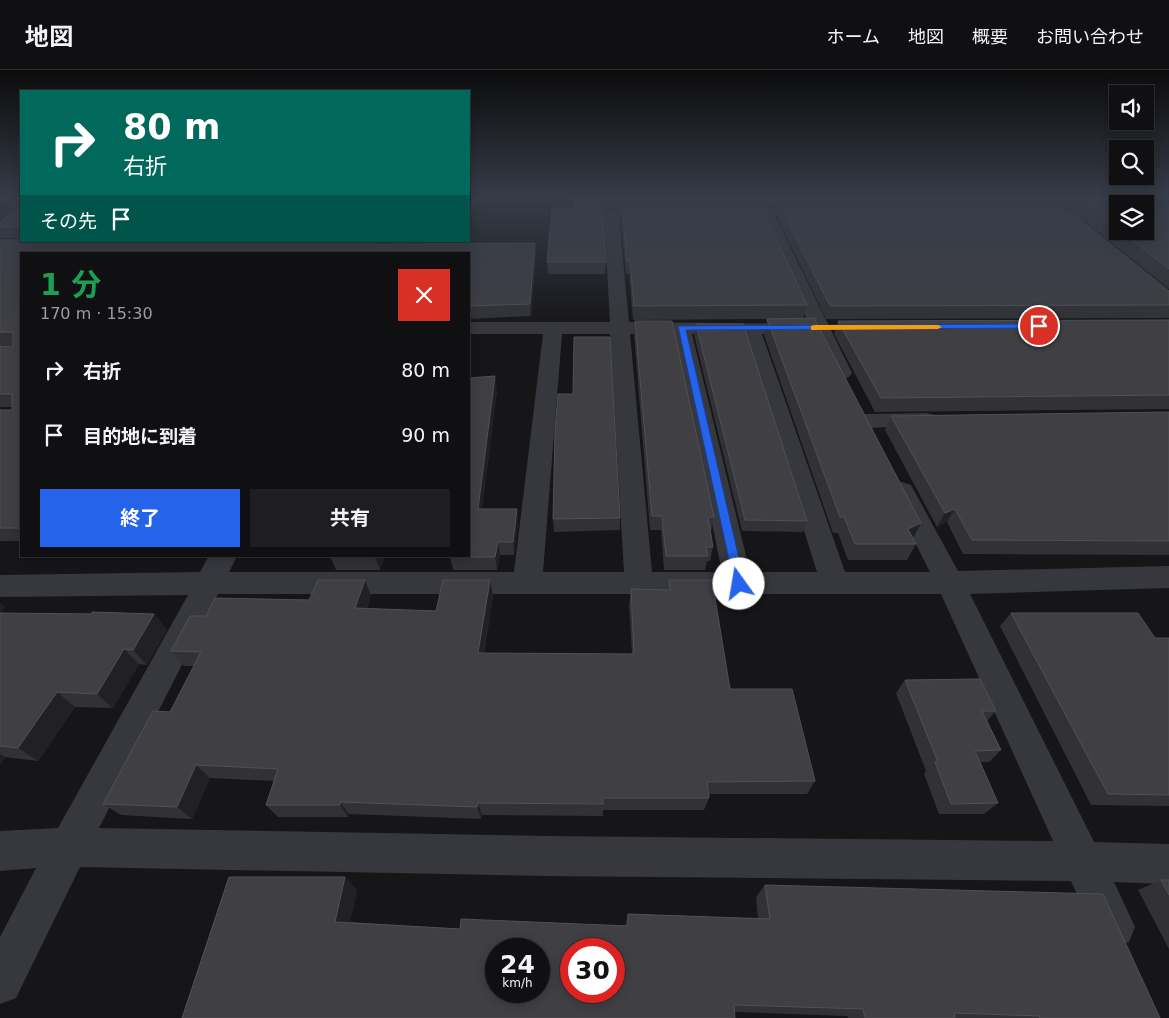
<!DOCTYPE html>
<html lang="ja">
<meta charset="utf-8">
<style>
body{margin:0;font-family:"DejaVu Sans","Noto Sans JP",sans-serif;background:#1e1e20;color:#f1f3f6;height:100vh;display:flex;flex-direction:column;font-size:19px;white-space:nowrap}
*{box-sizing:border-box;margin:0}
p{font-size:16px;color:#9c9d9f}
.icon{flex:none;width:28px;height:28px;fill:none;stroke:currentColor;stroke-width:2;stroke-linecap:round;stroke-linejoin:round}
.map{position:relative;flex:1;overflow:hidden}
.side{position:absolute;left:20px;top:182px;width:450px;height:305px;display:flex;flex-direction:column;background:#101012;border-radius:0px;box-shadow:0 2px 12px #0003,0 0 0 1px #303032}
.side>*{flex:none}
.guide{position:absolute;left:20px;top:20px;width:450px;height:152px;border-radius:0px;box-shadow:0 2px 12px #0003,0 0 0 1px #303032;background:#00695c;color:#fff;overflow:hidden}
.controls{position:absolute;left:1109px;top:15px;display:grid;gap:10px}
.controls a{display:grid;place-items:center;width:45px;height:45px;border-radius:0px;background:#101012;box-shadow:0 2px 12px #0003,0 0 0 1px #303032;font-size:25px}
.speed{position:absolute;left:485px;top:868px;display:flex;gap:10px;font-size:25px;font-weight:700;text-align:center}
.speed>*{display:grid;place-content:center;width:65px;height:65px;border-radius:50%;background:#101012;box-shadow:0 2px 12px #0003,0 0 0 1px #303032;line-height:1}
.speed small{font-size:12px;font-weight:400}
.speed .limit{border:8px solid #d22;background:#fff;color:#111}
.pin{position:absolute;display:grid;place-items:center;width:42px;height:42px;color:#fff;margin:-21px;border:2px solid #fff;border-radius:50%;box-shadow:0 1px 5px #0007}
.me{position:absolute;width:55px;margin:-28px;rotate:347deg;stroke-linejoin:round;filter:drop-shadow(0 0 4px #0008)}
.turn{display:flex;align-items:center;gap:18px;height:105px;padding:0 20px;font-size:22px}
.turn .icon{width:65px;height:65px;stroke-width:2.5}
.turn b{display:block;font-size:35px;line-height:42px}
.then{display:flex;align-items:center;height:48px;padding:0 20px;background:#0003;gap:10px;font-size:19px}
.round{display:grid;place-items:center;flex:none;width:52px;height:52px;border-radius:0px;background:#1e1e20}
.summary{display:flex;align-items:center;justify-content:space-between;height:85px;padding:0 20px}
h1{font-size:30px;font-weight:700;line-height:38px;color:#1e9e55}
.primary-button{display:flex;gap:10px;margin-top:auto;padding:10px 20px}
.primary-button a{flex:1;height:58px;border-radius:0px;background:#2563eb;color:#fff;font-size:20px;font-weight:700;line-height:58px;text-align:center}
.primary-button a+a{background:#1e1e20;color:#f1f3f6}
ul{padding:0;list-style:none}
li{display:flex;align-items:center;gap:15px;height:65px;padding:0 20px}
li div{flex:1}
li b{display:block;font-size:19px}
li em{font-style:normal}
header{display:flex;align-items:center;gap:30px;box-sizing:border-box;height:70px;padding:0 25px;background:#101012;border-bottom:1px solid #303032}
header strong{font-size:24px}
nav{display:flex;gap:28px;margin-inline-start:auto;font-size:18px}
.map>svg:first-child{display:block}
</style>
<header>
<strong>地図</strong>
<nav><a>ホーム</a><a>地図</a><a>概要</a><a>お問い合わせ</a></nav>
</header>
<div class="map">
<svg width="1169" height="948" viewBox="0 0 1169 948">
<rect width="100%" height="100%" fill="#161618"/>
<path fill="#1c231d" d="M 1097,126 L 1169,126 L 1169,145 L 1145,141 L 1145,134 L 1117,134 Z"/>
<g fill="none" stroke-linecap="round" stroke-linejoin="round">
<path fill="#37383d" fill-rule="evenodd" d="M 469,126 L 482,126 L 474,137 L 469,138 Z
M 751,126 L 765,126 L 770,138 L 818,138 L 825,142 L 818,146 L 775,146 L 852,303 L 849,307 L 842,309 L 835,307 L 812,260 L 803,264 L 762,264 L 845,502 L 930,502 L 889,421 L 893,415 L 902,412 L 911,415 L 958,501 L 1169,496 L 1169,518 L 970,524 L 1094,772 L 1169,774 L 1169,814 L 1114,812 L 1135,857 L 1129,872 L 1114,878 L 1099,872 L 1071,811 L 547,806 L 80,797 L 16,928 L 0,934 L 0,867 L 36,798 L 0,801 L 0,761 L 58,758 L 188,525 L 0,527 L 0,505 L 200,502 L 209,486 L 237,486 L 229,502 L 514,502 L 543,264 L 469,264 L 469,252 L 610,252 L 604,144 C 609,137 660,136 665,143 L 663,146 L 619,148 L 629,252 L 809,254 L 760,146 L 726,146 L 719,142 L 726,138 L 756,138 ZM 562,264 L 610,264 L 624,502 L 543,502 ZM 630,264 L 673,264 L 722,502 L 652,502 ZM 692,264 L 742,264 L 817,502 L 750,502 ZM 218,524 L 941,524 L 1053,771 L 547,766 L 99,758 Z
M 424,171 L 441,171 L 430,184 L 413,184 Z
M 927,343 L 935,345 L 938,350 L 935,355 L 866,358 L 858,356 L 855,351 L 858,346 L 866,344 Z"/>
</g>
<path fill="#323236" d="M 21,126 L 21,168 L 0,168 L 0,157 L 15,139 L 15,137 Z
M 575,126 L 755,126 L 753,136 L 807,235 L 803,249 L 921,453 L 913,468 L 916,474 L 907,490 L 848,490 L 838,463 L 833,463 L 764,265 L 767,249 L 773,249 L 633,250 L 629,204 L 626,204 L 621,150 L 622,139 L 606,139 L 603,143 L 606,192 L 605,204 L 548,204 L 547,192 L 574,138 Z
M 766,126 L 1096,126 L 1118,134 L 1118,161 L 1145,161 L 1169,135 L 1169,219 L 1067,137 L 1064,137 L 1169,221 L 1169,248 L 826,249 L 778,149 L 780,137 L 901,136 L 772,136 Z
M 0,170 L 375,174 L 393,174 L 389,171 L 419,171 L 418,174 L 535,173 L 536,184 L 531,246 L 469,249 L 469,184 L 21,184 L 21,471 L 0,471 L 0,340 L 12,340 L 12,337 L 0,337 L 0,276 L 13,276 L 13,275 L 0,275 Z
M 1169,250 L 1169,339 L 875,342 L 834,264 L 838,251 Z
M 635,251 L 714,447 L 711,461 L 710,461 L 713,477 L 710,491 L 707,491 L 705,500 L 664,500 L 661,460 L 650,460 L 634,265 Z
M 696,254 L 807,451 L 803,462 L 742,461 L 694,265 Z
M 497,320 L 482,439 L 518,452 L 514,485 L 500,485 L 497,500 L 453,500 L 450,487 Z
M 573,324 L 620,448 L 620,460 L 554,462 L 553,449 Z
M 1169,342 L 1169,485 L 963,484 L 947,452 L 937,457 L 885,360 L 891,346 Z
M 330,486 L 396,486 L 385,486 L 380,500 L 336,500 Z
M 490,510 L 493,526 L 484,583 L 632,584 L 629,535 L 631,519 L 668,520 L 669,510 L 730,619 L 815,711 L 807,724 L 708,724 L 709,728 L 704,740 L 603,740 L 603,746 L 482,745 L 481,749 L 349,744 L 348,747 L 278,747 L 266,735 L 274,711 L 210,708 L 192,749 L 121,745 L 103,734 L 170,642 L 194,596 L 184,596 L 171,581 L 206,546 L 309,530 L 371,526 L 367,539 L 436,541 Z
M 0,533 L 5,537 L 0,543 L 154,544 L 167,560 L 147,595 L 139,594 L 113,638 L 75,637 L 38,691 L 5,687 L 0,695 Z
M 1011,543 L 1155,568 L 1169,568 L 1169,736 L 1091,735 L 1000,556 Z
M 905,610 L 996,641 L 987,651 L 1001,680 L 989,692 L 980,692 L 998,733 L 984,744 L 939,744 L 924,704 L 926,701 L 896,623 Z
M 345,807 L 357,820 L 350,852 L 460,859 L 625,856 L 628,844 L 758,849 L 756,827 L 765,815 L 1160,948 L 848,948 L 847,946 L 735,942 L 182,948 Z
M 1161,810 L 1169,810 L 1169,879 L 1138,820 Z"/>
<path fill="#212124" d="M 7,126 L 16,126 L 21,136 L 15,137 L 0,150 L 0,132 Z
M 606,128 L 606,139 L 602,144 L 602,132 Z
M 411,171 L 419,171 L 413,184 L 409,174 Z
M 535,173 L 536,184 L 531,246 L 530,234 Z
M 495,306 L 497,320 L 480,453 L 478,439 Z
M 517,439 L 518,452 L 514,485 L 513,472 Z
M 955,439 L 947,452 L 937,457 L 945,443 Z
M 921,453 L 912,470 L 908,459 Z
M 498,472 L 500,485 L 497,500 L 495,487 Z
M 376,486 L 385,486 L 380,500 L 375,487 Z
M 365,510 L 371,526 L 361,554 L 355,538 Z
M 490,510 L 493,526 L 481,597 L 478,583 Z
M 0,533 L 5,537 L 0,544 Z
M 154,544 L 167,560 L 147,595 L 133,580 Z
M 124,579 L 139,594 L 113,638 L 97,624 Z
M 57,622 L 75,637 L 38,691 L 18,678 Z
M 0,684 L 5,687 L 0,695 Z
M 196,695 L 210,708 L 192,749 L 177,737 Z
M 340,732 L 349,744 L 348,747 L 340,735 Z
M 478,733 L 482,745 L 481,749 L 477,737 Z
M 345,807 L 357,820 L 348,862 L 335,852 Z"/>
<path fill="#3f3f44" stroke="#4f5156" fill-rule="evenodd" d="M 0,126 L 7,126 L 0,132 Z
M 15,126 L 21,126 L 21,157 L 0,157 L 0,152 L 15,139 Z
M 575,126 L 723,126 L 606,128 L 602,132 L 606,192 L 547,192 L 552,138 L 574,138 Z
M 1075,126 L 1096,126 L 1098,127 L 1121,127 L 1131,134 L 1118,134 L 1118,159 Z
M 1062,135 L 1169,221 L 1169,235 L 830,236 L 780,137 Z
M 1169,135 L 1169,199 L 1120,161 L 1145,161 L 1145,138 Z
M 761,136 L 807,235 L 634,236 L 630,191 L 627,191 L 622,137 Z
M 0,170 L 21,170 L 21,171 L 374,171 L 375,174 L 393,174 L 393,171 L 411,171 L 409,174 L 535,173 L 530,234 L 469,236 L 469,184 L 21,184 L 21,458 L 0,458 L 0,340 L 12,340 L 12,324 L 0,324 L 0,276 L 13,276 L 13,262 L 0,262 Z
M 814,248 L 921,453 L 908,459 L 916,474 L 855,474 L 844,447 L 840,447 L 767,249 Z
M 1169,250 L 1169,325 L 881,328 L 838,251 Z
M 635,251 L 672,251 L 714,447 L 708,447 L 713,477 L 706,477 L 708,486 L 666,486 L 662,446 L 652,446 Z
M 696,254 L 743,254 L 807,451 L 745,450 Z
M 574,267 L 610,267 L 620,448 L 553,449 L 555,361 L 558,324 L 573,324 Z
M 495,306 L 478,439 L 517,439 L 513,472 L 498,472 L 495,487 L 450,487 L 450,486 L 469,486 L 469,308 Z
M 1169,342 L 1169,471 L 972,470 L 955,439 L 945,443 L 891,346 Z
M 330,486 L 376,486 L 375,487 L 330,487 Z
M 318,510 L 365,510 L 355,538 L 436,541 L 443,510 L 490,510 L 478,583 L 634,584 L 631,519 L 670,520 L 669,510 L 712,510 L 730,619 L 792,619 L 815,711 L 707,712 L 709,728 L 603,728 L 603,734 L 478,733 L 477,737 L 340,732 L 340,735 L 266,735 L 278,699 L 196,695 L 177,737 L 103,734 L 153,641 L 170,642 L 201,582 L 171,581 L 190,546 L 206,546 L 215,528 L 309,530 Z
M 92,542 L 154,544 L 133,580 L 124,579 L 97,624 L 57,622 L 18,678 L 0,676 L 0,543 L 91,544 Z
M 1011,543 L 1138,543 L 1155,568 L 1169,568 L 1169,725 L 1108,724 Z
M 980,609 L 996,641 L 982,641 L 1001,680 L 975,681 L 998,733 L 951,734 L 935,692 L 938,692 L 905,610 Z
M 229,807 L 345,807 L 335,852 L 460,859 L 461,849 L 628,856 L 628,844 L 770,849 L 765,815 L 1103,824 L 1160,948 L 1040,948 L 1039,946 L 954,943 L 955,948 L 865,948 L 863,939 L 734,935 L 735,948 L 182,948 ZM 496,879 L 539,879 L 539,921 L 496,921 ZM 571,879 L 614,879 L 614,921 L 571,921 Z
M 1161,810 L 1169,810 L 1169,825 Z"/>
<linearGradient id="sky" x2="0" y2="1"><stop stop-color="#0c0c0d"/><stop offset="0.49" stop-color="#363c48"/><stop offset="1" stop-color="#363c48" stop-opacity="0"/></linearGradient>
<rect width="1169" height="259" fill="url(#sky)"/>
<path fill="#2563eb" stroke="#184099" d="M 1039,254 L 1042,255 L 1042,258 L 686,260 L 745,514 L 739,518 L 735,517 L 678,256 Z"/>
<path fill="#f59e0b" d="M 814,255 L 938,255 L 942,257 L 938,259 L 811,260 L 811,256 Z"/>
</svg>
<div class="controls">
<a><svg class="icon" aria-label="sound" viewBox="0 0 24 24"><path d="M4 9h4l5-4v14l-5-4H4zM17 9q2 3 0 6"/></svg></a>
<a><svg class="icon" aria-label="search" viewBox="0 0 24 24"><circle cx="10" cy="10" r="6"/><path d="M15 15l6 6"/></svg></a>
<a><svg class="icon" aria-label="layers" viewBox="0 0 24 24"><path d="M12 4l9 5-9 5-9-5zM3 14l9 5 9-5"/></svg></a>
</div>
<div class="speed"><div>24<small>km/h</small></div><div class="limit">30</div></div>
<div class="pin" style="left:1039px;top:256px;background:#d93025"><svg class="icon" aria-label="arrive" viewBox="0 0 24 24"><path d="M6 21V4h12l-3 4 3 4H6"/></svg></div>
<svg class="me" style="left:739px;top:514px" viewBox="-20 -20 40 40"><circle r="19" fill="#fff"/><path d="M0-13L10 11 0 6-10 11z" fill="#2563eb"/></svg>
<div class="guide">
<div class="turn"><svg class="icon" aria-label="right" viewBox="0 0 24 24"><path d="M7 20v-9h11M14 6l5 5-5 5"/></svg><div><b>80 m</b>右折</div></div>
<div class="then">その先<svg class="icon" aria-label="arrive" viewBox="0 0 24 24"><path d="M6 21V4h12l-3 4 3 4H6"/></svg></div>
</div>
<section class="side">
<div class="summary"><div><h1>1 分</h1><p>170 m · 15:30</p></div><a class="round" style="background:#d93025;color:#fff"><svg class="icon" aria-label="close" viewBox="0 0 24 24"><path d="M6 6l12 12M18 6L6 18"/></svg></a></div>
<ul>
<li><svg class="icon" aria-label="right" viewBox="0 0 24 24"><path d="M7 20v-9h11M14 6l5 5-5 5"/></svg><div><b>右折</b></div><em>80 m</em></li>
<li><svg class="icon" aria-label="arrive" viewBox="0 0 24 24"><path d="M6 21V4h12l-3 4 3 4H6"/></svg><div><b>目的地に到着</b></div><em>90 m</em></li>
</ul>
<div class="primary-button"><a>終了</a><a>共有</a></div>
</section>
</div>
